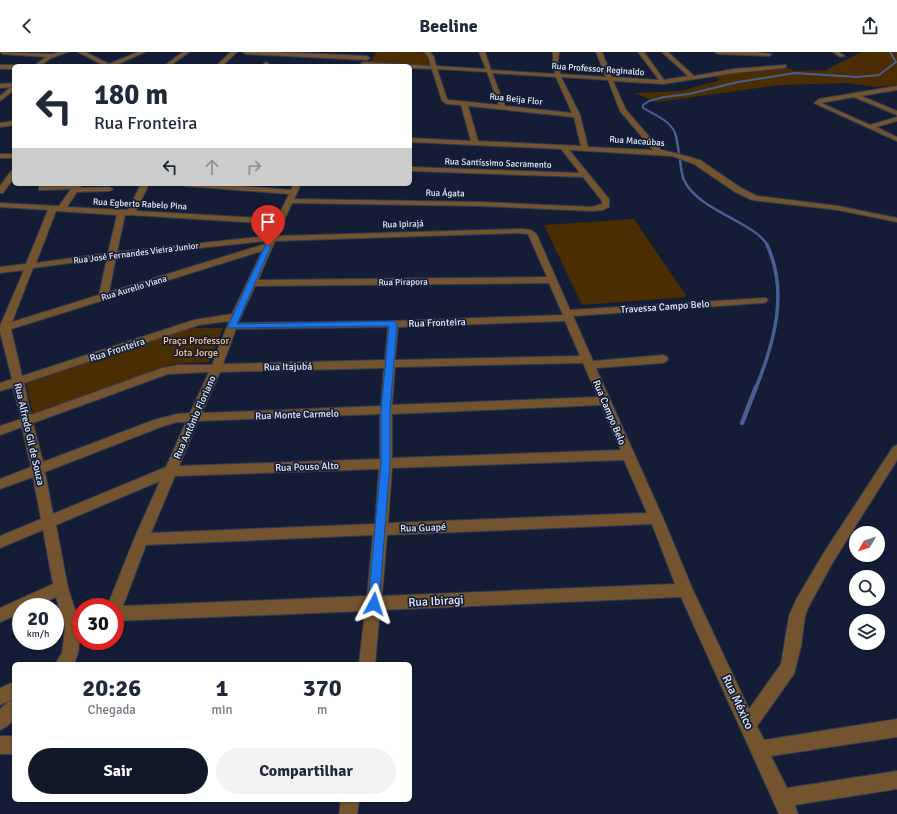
<!DOCTYPE html>
<html lang="pt">
<meta charset="utf-8">
<style>
body{margin:0;font-family:Signika,sans-serif;background:#f2f2f3;color:#1f2937;height:100vh;display:flex;flex-direction:column;font-size:15px;white-space:nowrap}
*{box-sizing:border-box;margin:0}
p{font-size:13px;color:#747a83}
.icon{flex:none;width:22px;height:22px;fill:none;stroke:currentColor;stroke-width:2;stroke-linecap:round;stroke-linejoin:round}
.map{position:relative;flex:1;overflow:hidden}
.sheet{position:absolute;left:12px;top:610px;width:400px;height:140px;display:flex;flex-direction:column;background:#fff;border-radius:6px;box-shadow:0 1px 3px #0004}
.sheet>*{flex:none}
.banner{position:absolute;left:12px;top:12px;width:400px;height:122px;border-radius:6px;box-shadow:0 1px 3px #0004;background:#fff;color:#1f2937;overflow:hidden}
.needle{width:26px;rotate:231deg}
.tools{position:absolute;left:849px;top:474px;display:grid;gap:8px}
.tools a{display:grid;place-items:center;width:36px;height:36px;border-radius:50%;background:#fff;box-shadow:0 1px 3px #0004;font-size:20px}
.speed{position:absolute;left:12px;top:546px;display:flex;gap:8px;font-size:20px;font-weight:700;text-align:center}
.speed>*{display:grid;place-content:center;width:52px;height:52px;border-radius:50%;background:#fff;box-shadow:0 1px 3px #0004;line-height:1}
.speed small{font-size:10px;font-weight:400}
.speed .limit{border:6px solid #d22;background:#fff;color:#111}
.pin{position:absolute;display:grid;place-items:center;width:34px;height:34px;color:#fff;margin:-41px -17px;border-radius:50% 50% 50% 0;rotate:-45deg;box-shadow:0 0 4px #0007}
.pin .icon{rotate:45deg}
.me{position:absolute;width:44px;margin:-22px;rotate:5deg;stroke-linejoin:round;filter:drop-shadow(0 0 3px #0008)}
.turn{display:flex;align-items:center;gap:14px;height:84px;padding:0 16px;font-size:18px}
.turn .icon{width:52px;height:52px;stroke-width:2.5}
.turn b{display:block;font-size:28px;line-height:34px}
.lanes{display:flex;align-items:center;height:38px;padding:0 16px;background:#0003;justify-content:center;gap:20px;direction:ltr}
.lanes .off{opacity:.35}
.eta{display:flex;justify-content:space-evenly;align-items:center;height:68px;text-align:center}
.eta b{font-size:24px;font-weight:800;line-height:28px}
.primary-button{display:flex;gap:8px;margin-top:auto;padding:8px 16px}
.primary-button a{flex:1;height:46px;border-radius:24px;background:#111827;color:#fff;font-size:16px;font-weight:800;line-height:46px;text-align:center}
.primary-button a+a{background:#f2f2f3;color:#1f2937}
header{display:flex;justify-content:space-between;align-items:center;height:52px;padding:0 16px;background:#fff;font-size:18px;font-weight:800}
.map>svg:first-child{display:block}
</style>
<header><svg class="icon" aria-label="back" viewBox="0 0 24 24"><path d="M15 5l-7 7 7 7"/></svg>Beeline<svg class="icon" aria-label="share" viewBox="0 0 24 24"><path d="M12 15V3M7 8l5-5 5 5M5 13v7h14v-7"/></svg></header>
<div class="map">
<svg width="897" height="762" viewBox="0 0 897 762">
<rect width="100%" height="100%" fill="#141d35"/>
<path fill="#4a2d01" d="M 376,0 L 421,0 L 426,3 L 429,13 L 425,14 L 370,11 Z
M 861,0 L 897,0 L 897,33 L 876,35 L 847,31 L 780,33 L 657,50 L 635,41 L 681,39 L 720,28 L 713,24 L 741,19 L 788,16 L 795,19 L 826,18 Z
M 634,167 L 687,245 L 582,253 L 544,173 Z
M 191,276 L 223,276 L 209,310 L 173,312 L 33,362 L 26,330 Z"/>
<g fill="none" stroke-linecap="round" stroke-linejoin="round">
<path stroke="#495f94" stroke-width="2" d="M 676,85 C 674,70 655,63 643,56 L 643,53 L 649,49 L 664,45 L 689,42 L 738,30 L 795,21 L 857,25 L 879,23 L 896,10 L 890,0"/>
<path stroke="#495f94" stroke-width="2.5" d="M 676,84 L 679,101
M 680,107 C 681,114 681,121 684,128 C 694,150 726,162 745,174 C 754,179 763,185 768,194"/>
<path stroke="#495f94" stroke-width="3.5" d="M 756,336 C 774,291 789,240 767,193"/>
<path stroke="#495f94" stroke-width="4.5" d="M 742,371 L 756,335"/>
<g stroke="#313a51" stroke-width="2">
<path id="minor" d="M 0,0 L 52,2 L 60,0 L 68,0 L 51,6 L 40,14 L 34,14 L 46,5 L 2,2 Z
M 78,0 L 85,0 L 109,12 L 138,0 L 145,0 L 114,14 L 105,14 Z
M 183,0 L 189,0 L 170,14 L 164,14 Z
M 231,0 L 237,0 L 222,14 L 216,14 Z
M 243,0 L 277,0 L 367,4 L 370,6 L 367,8 L 246,2 Z
M 424,0 L 430,0 L 434,5 L 436,14 L 486,17 L 479,0 L 485,0 L 491,18 L 555,22 L 553,9 L 553,0 L 559,0 L 558,9 L 560,22 L 606,25 L 596,0 L 602,0 L 612,25 L 659,28 L 638,0 L 644,0 L 664,28 L 688,24 L 662,0 L 668,0 L 694,24 L 734,17 L 786,13 L 786,15 L 784,16 L 734,21 L 663,32 L 613,29 L 626,58 L 661,98 L 675,101 L 700,108 L 741,136 L 757,144 L 838,154 L 897,166 L 897,170 L 838,158 L 752,148 L 735,140 L 694,112 L 672,104 L 569,98 L 609,147 L 609,155 L 603,158 L 592,159 L 480,154 L 292,151 L 277,184 L 516,177 C 524,177 532,176 537,183 L 570,258 L 766,246 L 768,248 L 766,250 L 763,251 L 573,264 L 593,309 L 663,303 L 667,305 L 668,307 L 667,309 L 663,311 L 596,316 L 663,466 L 692,536 L 749,657 L 781,612 L 789,564 L 796,548 L 823,502 L 893,395 L 897,393 L 897,408 L 833,510 L 808,556 L 805,564 L 801,594 L 794,622 L 757,674 L 764,688 L 897,667 L 897,685 L 771,704 L 787,736 L 897,719 L 897,737 L 795,753 L 798,762 L 779,762 L 681,545 L 380,558 L 375,612 L 359,612 L 365,559 L 115,569 L 115,555 L 107,555 L 134,487 L 160,429 L 56,473 L 68,536 L 81,576 L 78,601 L 74,612 L 55,612 L 62,601 L 65,576 L 56,545 L 35,555 L 21,555 L 21,561 L 0,570 L 0,556 L 53,532 L 43,478 L 0,496 L 0,484 L 41,467 L 33,425 L 0,437 L 0,427 L 31,415 L 22,375 L 0,383 L 0,374 L 21,367 L 13,335 L 0,339 L 0,331 L 12,327 L 0,280 L 0,274 L 24,218 L 0,221 L 0,215 L 26,212 L 48,158 L 0,155 L 0,151 L 59,154 L 71,137 L 42,138 L 39,138 L 39,134 L 83,132 L 80,136 L 109,135 L 113,137 L 109,139 L 77,140 L 67,155 L 128,158 L 141,132 L 149,132 L 136,159 L 277,167 L 289,142 L 185,134 L 181,132 L 215,132 L 291,138 L 293,132 L 301,132 L 294,147 L 480,150 L 592,155 L 602,152 L 602,149 L 583,125 L 410,119 L 410,115 L 580,121 L 561,97 L 410,90 L 410,86 L 471,89 L 461,53 L 447,52 L 442,49 L 432,17 L 410,16 L 410,14 L 372,14 L 360,12 L 363,10 L 431,14 L 428,5 ZM 437,17 L 487,20 L 499,53 L 449,48 L 447,47 ZM 492,21 L 556,25 L 572,61 L 505,54 ZM 561,25 L 608,28 L 620,59 L 653,98 L 588,95 L 580,63 ZM 468,54 L 574,65 L 581,94 L 478,89 ZM 56,159 L 117,163 L 108,201 L 36,211 ZM 125,163 L 131,163 L 275,172 L 269,184 L 117,200 ZM 516,181 L 528,182 L 529,184 L 547,225 L 258,228 L 275,189 ZM 266,189 L 265,192 L 109,240 L 116,205 ZM 262,199 L 232,262 L 194,268 L 22,324 L 11,277 ZM 107,206 L 99,243 L 12,270 L 33,216 ZM 549,231 L 563,263 L 393,269 L 238,271 L 255,234 ZM 229,269 L 212,313 L 178,313 L 162,316 L 31,363 L 24,331 L 199,273 ZM 565,269 L 580,304 L 395,308 L 398,275 ZM 388,275 L 385,308 L 223,312 L 236,277 ZM 583,311 L 598,345 L 392,353 L 395,315 ZM 384,316 L 381,354 L 202,361 L 220,320 ZM 209,320 L 190,361 L 177,362 L 154,368 L 43,410 L 33,371 L 168,322 ZM 601,353 L 621,398 L 392,406 L 392,362 ZM 380,362 L 380,407 L 179,414 L 198,369 ZM 177,370 L 186,370 L 166,415 L 53,462 L 45,420 L 161,375 ZM 624,408 L 647,461 L 388,471 L 392,416 ZM 379,417 L 375,472 L 151,481 L 175,424 ZM 652,472 L 675,532 L 382,544 L 387,483 ZM 373,483 L 367,544 L 123,554 L 146,493 Z
M 715,0 L 757,0 L 772,2 L 769,4 L 718,2 Z
M 833,0 L 839,0 L 845,4 L 840,5 Z
M 266,10 L 269,12 L 267,14 L 261,14 Z
M 0,13 L 14,13 L 16,14 L 14,14 L 14,17 L 0,17 Z
M 14,31 L 14,38 L 0,49 L 0,44 L 11,35 L 0,36 L 0,32 Z
M 897,34 L 897,38 L 861,44 L 897,59 L 897,63 L 854,45 L 821,51 L 870,73 L 897,65 L 897,69 L 876,75 L 897,85 L 897,89 L 814,51 L 819,47 Z
M 14,69 L 14,73 L 0,75 L 0,71 Z
M 0,102 L 14,102 L 14,106 L 0,106 Z
M 11,119 L 14,119 L 14,126 L 3,141 L 0,141 L 0,134 Z
M 14,630 L 14,647 L 0,653 L 0,636 Z
M 14,648 L 14,668 L 6,675 L 0,678 L 0,657 L 8,650 Z
M 0,684 L 14,684 L 14,702 L 0,702 Z
M 341,748 L 359,748 L 357,762 L 339,762 Z"/>
</g>
<use href="#minor" fill="#73542e" fill-rule="evenodd"/>
</g>
<path fill="#1a73e8" stroke="#114b97" d="M 266,192 L 271,194 L 237,272 L 393,269 L 397,272 L 390,359 L 390,411 L 379,552 L 378,556 L 374,557 L 370,556 L 368,552 L 381,411 L 381,359 L 389,274 L 229,276 L 228,274 Z"/>
<g text-anchor="middle" stroke-width="3.5" stroke-linejoin="round" paint-order="stroke">
<g font-size="9" fill="#e4ecfc" stroke="#141d35">
<text transform="translate(598 17) rotate(4)" y="3">Rua Professor Reginaldo</text>
<text transform="translate(516 47) rotate(6)" y="3">Rua Beija Flor</text>
<text transform="translate(637 89) rotate(4)" y="3">Rua Macaúbas</text>
<text transform="translate(498 111) rotate(2)" y="3">Rua Santíssimo Sacramento</text>
<text transform="translate(445 141) rotate(1)" y="3">Rua Ágata</text>
<text transform="translate(140 152) rotate(3)" y="3">Rua Egberto Rabelo Pina</text>
<text transform="translate(403 172) rotate(-2)" y="3">Rua Ipirajá</text>
<text transform="translate(136 201) rotate(-7)" y="3">Rua José Fernandes Vieira Junior</text>
<text transform="translate(403 230) rotate(-1)" y="3">Rua Pirapora</text>
<text transform="translate(134 236) rotate(-17)" y="3">Rua Aurelio Viana</text>
</g>
<g font-size="10" fill="#e4ecfc" stroke="#141d35">
<text transform="translate(665 254) rotate(-4)" y="4">Travessa Campo Belo</text>
<text transform="translate(437 270) rotate(-2)" y="4">Rua Fronteira</text>
<text transform="translate(117 297) rotate(-18)" y="4">Rua Fronteira</text>
<text transform="translate(288 314) rotate(-1)" y="4">Rua Itajubá</text>
<text transform="translate(610 360) rotate(67)" y="4">Rua Campo Belo</text>
<text transform="translate(297 362) rotate(-2)" y="4">Rua Monte Carmelo</text>
<text transform="translate(194 365) rotate(-66)" y="4">Rua Antônio Floriano</text>
<text transform="translate(30 382) rotate(77)" y="4">Rua Alfredo Gil de Souza</text>
<text transform="translate(307 414) rotate(-2)" y="4">Rua Pouso Alto</text>
<text transform="translate(423 475) rotate(-2)" y="4">Rua Guapé</text>
</g>
<g font-size="10" fill="#feca8e" stroke="#141d35">
<text x="196" y="292">Praça Professor<tspan x="196" dy="12">Jota Jorge</tspan></text>
</g>
<g font-size="12" fill="#e4ecfc" stroke="#141d35">
<text transform="translate(436 549) rotate(-3)" y="4">Rua Ibiragi</text>
<text transform="translate(738 650) rotate(65)" y="4">Rua México</text>
</g>
</g>
</svg>
<div class="tools">
<a><svg class="needle" viewBox="-14 -14 28 28"><path d="M0-13l5 13h-10z" fill="#e53935"/><path d="M0 13l5-13h-10z" fill="#747a83"/></svg></a>
<a><svg class="icon" aria-label="search" viewBox="0 0 24 24"><circle cx="10" cy="10" r="6"/><path d="M15 15l6 6"/></svg></a>
<a><svg class="icon" aria-label="layers" viewBox="0 0 24 24"><path d="M12 4l9 5-9 5-9-5zM3 14l9 5 9-5"/></svg></a>
</div>
<div class="speed"><div>20<small>km/h</small></div><div class="limit">30</div></div>
<div class="pin" style="left:268px;top:194px;background:#d93025"><svg class="icon" aria-label="arrive" viewBox="0 0 24 24"><path d="M6 21V4h12l-3 4 3 4H6"/></svg></div>
<svg class="me" style="left:374px;top:552px" viewBox="-20 -20 40 40"><path d="M0-17L14 15 0 8-14 15z" fill="#1a73e8" stroke="#fff" stroke-width="4"/></svg>
<div class="banner">
<div class="turn"><svg class="icon" aria-label="left" viewBox="0 0 24 24"><path d="M17 20v-9H6M10 6l-5 5 5 5"/></svg><div><b>180 m</b>Rua Fronteira</div></div>
<div class="lanes"><svg class="icon" aria-label="left" viewBox="0 0 24 24"><path d="M17 20v-9H6M10 6l-5 5 5 5"/></svg><svg class="icon off" aria-label="ahead" viewBox="0 0 24 24"><path d="M12 20V5M6 11l6-6 6 6"/></svg><svg class="icon off" aria-label="right" viewBox="0 0 24 24"><path d="M7 20v-9h11M14 6l5 5-5 5"/></svg></div>
</div>
<section class="sheet">
<div class="eta">
<div><b>20:26</b><p>Chegada</p></div>
<div><b>1</b><p>min</p></div>
<div><b>370</b><p>m</p></div>
</div>
<div class="primary-button"><a>Sair</a><a>Compartilhar</a></div>
</section>
</div>
